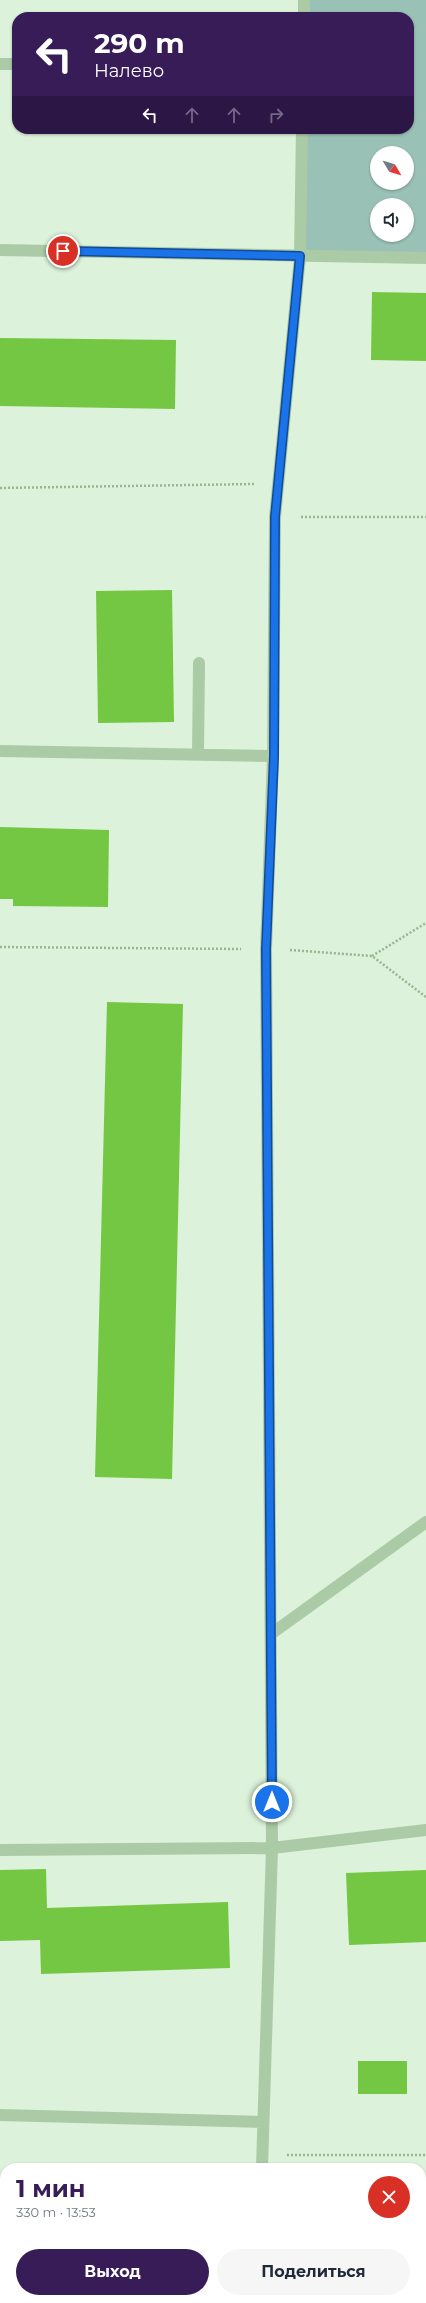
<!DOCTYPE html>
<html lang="ru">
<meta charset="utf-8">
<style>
body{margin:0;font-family:Montserrat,sans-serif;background:#f6f6f7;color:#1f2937;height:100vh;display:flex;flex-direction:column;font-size:15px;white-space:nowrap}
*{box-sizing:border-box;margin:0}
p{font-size:13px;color:#747a83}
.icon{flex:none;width:22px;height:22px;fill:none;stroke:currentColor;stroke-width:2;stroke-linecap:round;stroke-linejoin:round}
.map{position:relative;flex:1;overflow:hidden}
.details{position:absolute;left:0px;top:2163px;width:426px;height:140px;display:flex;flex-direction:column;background:#fff;border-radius:16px 16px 0 0;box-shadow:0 1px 3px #0004}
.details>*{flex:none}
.guide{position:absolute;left:12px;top:12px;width:402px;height:122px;border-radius:16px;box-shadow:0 1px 3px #0004;background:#371c58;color:#fff;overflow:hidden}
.needle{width:26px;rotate:128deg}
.controls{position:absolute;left:370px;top:146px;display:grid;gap:8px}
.controls a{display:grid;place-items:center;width:44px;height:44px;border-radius:50%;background:#fff;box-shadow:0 1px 3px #0004;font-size:20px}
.pin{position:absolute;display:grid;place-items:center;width:34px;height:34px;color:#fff;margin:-17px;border:2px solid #fff;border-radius:50%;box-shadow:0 1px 4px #0007}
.me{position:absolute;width:44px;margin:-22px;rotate:0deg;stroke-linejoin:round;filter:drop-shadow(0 0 3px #0008)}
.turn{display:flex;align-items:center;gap:14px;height:84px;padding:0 16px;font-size:18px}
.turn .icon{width:52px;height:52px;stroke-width:2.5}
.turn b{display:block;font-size:28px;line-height:34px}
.lanes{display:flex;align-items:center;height:38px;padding:0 16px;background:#0003;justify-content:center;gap:20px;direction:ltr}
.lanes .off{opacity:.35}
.round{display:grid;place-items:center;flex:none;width:42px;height:42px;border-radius:21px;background:#f6f6f7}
.headline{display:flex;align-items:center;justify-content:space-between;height:68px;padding:0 16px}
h1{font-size:24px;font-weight:700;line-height:30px;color:#371c58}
.button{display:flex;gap:8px;margin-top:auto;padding:8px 16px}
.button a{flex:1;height:46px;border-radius:24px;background:#371c58;color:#fff;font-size:16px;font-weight:700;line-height:46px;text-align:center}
.button a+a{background:#f6f6f7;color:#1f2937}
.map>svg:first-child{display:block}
</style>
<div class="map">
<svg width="426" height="2303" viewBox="0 0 426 2303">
<rect width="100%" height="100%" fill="#dcf2da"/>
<path fill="#9ac1b6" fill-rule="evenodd" d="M 304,0 L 426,0 L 426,257 L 300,256 L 302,129 L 409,129 L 409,17 L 304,17 ZM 377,153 L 407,153 L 407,183 L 377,183 ZM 377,205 L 407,205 L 407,235 L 377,235 Z"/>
<path fill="#74c742" d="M 372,292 L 426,293 L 426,361 L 371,360 Z
M 0,338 L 176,340 L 175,409 L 0,406 Z
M 172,590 L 174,722 L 98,723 L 96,591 Z
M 0,827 L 109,830 L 108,907 L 13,906 L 13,899 L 0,899 Z
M 107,1002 L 183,1004 L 172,1479 L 95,1477 Z
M 46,1869 L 47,1908 L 228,1902 L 230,1968 L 41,1974 L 40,1940 L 0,1941 L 0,1870 Z
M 426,1870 L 426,1942 L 349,1945 L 346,1873 Z
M 358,2061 L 407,2061 L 407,2094 L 358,2094 Z"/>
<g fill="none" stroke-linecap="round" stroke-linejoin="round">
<path stroke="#97b690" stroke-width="2.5" stroke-dasharray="2 2" stroke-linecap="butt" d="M 0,488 L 254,484
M 301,517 L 426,517
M 0,947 L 241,949
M 290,950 L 372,956 L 426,997
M 372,956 L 426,923
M 287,2155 L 426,2155"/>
<path stroke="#abcaa6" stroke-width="12" d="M 304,17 L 304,0
M 0,64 L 17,64
M 0,250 L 426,258
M 0,751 L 273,756
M 198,754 L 199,663
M 271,1634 L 426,1522
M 0,1850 L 272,1848 L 426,1830
M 0,2115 L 263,2122
M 262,2168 L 272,1848 L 266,949 L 273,756 L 275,517 L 300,256 L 302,129
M 260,2303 L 260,2298"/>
</g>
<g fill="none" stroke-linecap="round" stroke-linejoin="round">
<g stroke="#114b97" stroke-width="10">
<path id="route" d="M 63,251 L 300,256 L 275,517 L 274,756 L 266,949 L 272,1802"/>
</g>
<use href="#route" stroke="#1a73e8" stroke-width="7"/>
</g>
</svg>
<div class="controls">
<a><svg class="needle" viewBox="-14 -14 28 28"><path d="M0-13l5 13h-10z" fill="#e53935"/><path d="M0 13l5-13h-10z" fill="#747a83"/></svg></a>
<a><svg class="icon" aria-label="sound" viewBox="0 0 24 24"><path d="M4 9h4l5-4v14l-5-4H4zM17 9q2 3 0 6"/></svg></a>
</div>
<div class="pin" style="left:63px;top:251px;background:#d93025"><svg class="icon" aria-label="arrive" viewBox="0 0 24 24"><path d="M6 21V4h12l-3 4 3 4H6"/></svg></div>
<svg class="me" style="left:272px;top:1802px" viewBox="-20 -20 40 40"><circle r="17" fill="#1a73e8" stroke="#fff" stroke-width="3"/><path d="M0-11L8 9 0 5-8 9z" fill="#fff"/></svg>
<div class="guide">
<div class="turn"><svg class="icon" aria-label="left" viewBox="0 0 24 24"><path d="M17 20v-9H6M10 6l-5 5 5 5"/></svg><div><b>290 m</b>Налево</div></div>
<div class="lanes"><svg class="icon" aria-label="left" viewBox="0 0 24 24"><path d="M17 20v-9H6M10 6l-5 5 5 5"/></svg><svg class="icon off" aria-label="ahead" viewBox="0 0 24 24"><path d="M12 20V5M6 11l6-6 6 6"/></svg><svg class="icon off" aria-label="ahead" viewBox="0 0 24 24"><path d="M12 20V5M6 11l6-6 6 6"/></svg><svg class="icon off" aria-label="right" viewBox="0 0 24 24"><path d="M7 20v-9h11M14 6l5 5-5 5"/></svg></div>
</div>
<section class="details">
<div class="headline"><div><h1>1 мин</h1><p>330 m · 13:53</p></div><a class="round" style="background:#d93025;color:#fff"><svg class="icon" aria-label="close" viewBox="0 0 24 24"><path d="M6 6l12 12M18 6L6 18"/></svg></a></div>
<div class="button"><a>Выход</a><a>Поделиться</a></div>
</section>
</div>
